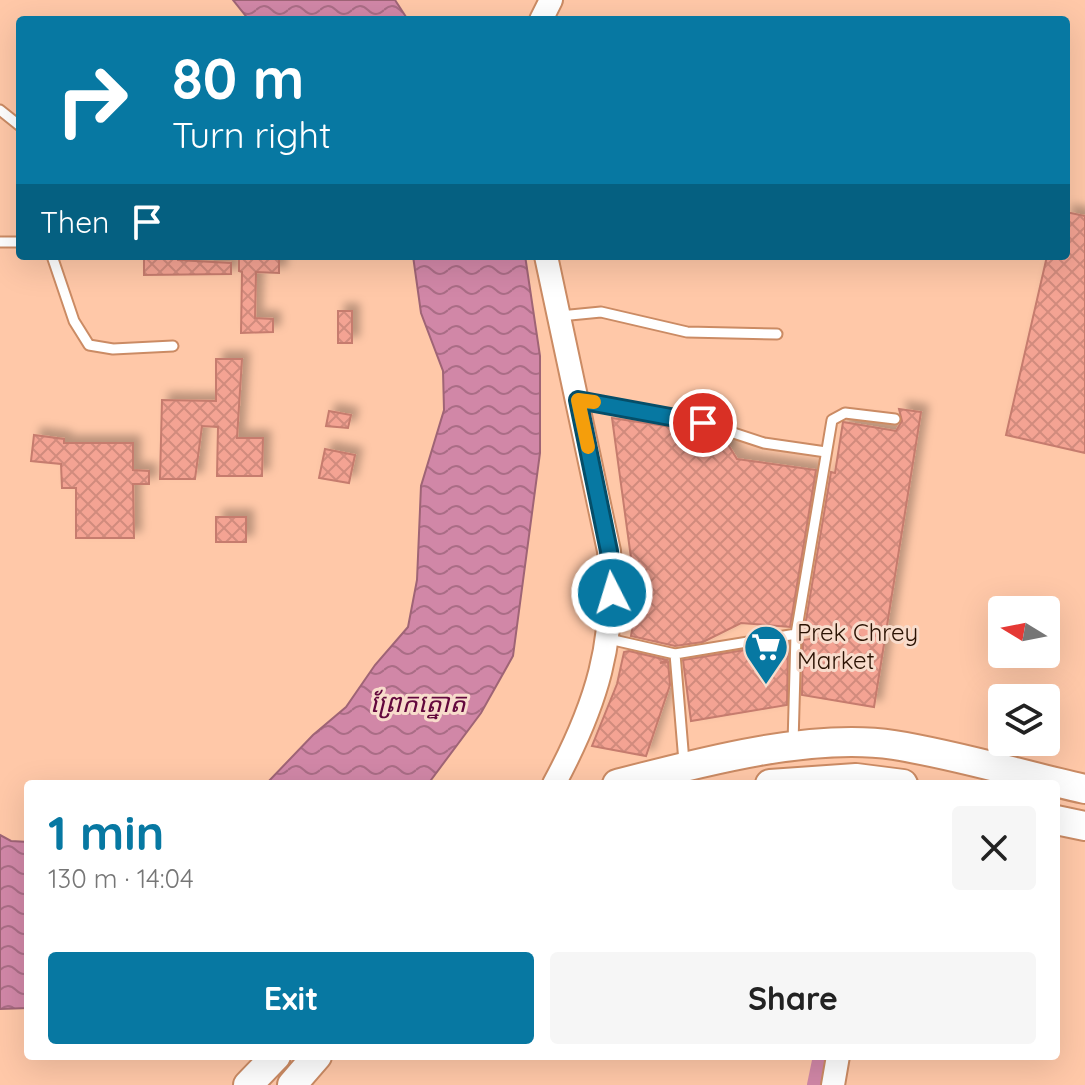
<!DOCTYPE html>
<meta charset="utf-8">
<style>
body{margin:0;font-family:Quicksand,"Noto Sans Khmer",sans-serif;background:#f6f6f6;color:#222;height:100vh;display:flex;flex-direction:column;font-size:30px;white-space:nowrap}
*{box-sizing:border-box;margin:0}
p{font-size:26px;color:#767676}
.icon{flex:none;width:44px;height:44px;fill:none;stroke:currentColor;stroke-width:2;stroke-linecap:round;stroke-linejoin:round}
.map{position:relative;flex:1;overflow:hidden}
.panel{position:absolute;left:24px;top:780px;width:1036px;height:280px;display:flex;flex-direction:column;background:#fff;border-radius:8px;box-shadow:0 8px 32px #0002}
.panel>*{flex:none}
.guide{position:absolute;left:16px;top:16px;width:1054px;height:244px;border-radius:8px;box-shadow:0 8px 32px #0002;background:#0778a2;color:#fff;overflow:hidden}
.needle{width:52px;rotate:280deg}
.buttons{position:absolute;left:988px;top:596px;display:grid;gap:16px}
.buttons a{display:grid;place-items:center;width:72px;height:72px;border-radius:8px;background:#fff;box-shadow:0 8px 32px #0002;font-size:40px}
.pin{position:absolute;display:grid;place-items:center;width:68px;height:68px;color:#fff;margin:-34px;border:4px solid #fff;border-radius:50%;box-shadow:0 2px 8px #0007}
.me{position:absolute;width:88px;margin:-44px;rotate:355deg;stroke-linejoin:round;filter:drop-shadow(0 0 6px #0008)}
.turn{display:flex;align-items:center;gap:28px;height:168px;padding:0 24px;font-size:36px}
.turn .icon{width:104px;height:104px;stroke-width:2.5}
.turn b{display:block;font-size:56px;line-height:68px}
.then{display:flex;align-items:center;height:76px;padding:0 24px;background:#0003;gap:16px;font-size:30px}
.round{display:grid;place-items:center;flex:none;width:84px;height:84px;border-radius:8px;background:#f6f6f6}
.overview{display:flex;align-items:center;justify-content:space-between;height:136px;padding:0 24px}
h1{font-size:48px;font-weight:800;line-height:60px;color:#0778a2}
.action{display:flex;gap:16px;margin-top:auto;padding:16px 24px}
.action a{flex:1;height:92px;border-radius:8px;background:#0778a2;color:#fff;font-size:32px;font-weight:800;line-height:92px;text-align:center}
.action a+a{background:#f6f6f6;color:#222}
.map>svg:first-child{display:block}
</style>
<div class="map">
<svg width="1085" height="1085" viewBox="0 0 1085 1085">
<defs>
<pattern id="water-waves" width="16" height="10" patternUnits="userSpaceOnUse" patternTransform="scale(2)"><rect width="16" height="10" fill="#d187a7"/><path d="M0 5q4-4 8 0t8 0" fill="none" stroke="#aa6d86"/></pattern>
<pattern id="building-cross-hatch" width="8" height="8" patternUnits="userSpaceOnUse" patternTransform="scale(2)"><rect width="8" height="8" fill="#f4a393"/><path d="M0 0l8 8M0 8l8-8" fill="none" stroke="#d18b7d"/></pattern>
<filter id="shadow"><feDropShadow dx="7" dy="-7" stdDeviation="4" flood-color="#0004"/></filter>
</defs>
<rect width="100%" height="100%" fill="#ffc8a8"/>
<path fill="url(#water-waves)" stroke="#9f6476" stroke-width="2" d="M 233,0 L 395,0 L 408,20 L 249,20 Z
M 413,256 L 525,256 L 526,262 L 540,356 L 540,453 L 513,656 L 481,713 L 428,784 L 266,784 L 313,735 L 346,707 L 375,665 L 408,627 L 417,580 L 421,486 L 444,410 L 443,371 L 421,313 Z
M 0,835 L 11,841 L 28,842 L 28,1008 L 0,1009 Z"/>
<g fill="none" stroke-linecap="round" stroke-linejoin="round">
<path stroke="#d187a7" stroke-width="18" d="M 816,1085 L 822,1056"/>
</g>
<path fill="url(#building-cross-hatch)" stroke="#c67c6e" stroke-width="2" filter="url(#shadow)" d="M 1066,212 L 1085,216 L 1085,453 L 1006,435 L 1047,256 L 1066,256 Z
M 144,256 L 178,256 L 178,260 L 231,263 L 231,274 L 144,275 Z
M 239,259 L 279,259 L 279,273 L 256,272 L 255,318 L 273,319 L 273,332 L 241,333 L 242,272 L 239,271 Z
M 338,311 L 352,311 L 352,343 L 338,343 Z
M 216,359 L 242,359 L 237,438 L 263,438 L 262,476 L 217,476 L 218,427 L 202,426 L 195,479 L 160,479 L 162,400 L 216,401 Z
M 899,409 L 921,412 L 874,707 L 802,695 L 803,640 L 828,636 L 804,632 L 831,472 L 835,473 L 843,422 L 896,431 L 902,421 Z
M 329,411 L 351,415 L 348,428 L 326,426 Z
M 612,418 L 705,432 L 724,438 L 737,459 L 816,470 L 790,627 L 741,623 L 703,642 L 675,646 L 631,636 L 637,602 Z
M 34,435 L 64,439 L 64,443 L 133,443 L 133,470 L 149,471 L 149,484 L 133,484 L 134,538 L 76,538 L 76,488 L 62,488 L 61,464 L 31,461 Z
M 325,449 L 355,455 L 349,483 L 319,478 Z
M 216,517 L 246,517 L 246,542 L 216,542 Z
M 788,643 L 787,705 L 691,721 L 683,660 Z
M 629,651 L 667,660 L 660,663 L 668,662 L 670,685 L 646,756 L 592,746 L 617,684 L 624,652 Z"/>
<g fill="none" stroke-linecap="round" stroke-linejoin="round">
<g stroke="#cb8b64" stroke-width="13">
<path id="service" d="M 0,110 L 20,126
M 0,242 L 20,242
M 52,256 L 74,321 L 89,345 L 113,349 L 173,346
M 560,316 L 601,312 L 687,332 L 777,334
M 580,400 L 703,423 L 764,443 L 826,452
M 609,639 L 675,654 L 796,634
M 675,654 L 684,762
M 793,744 L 796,634 L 832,420 L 845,413 L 895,419"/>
</g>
<g stroke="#cb8b64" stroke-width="26">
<path id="tertiary" d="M 541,20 L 551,0
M 546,256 L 609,551 C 616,642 597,704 554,784
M 833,1085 L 838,1056"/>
</g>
<g stroke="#cb8b64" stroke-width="32">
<path id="primary" d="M 617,784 C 697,763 812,732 894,745 C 958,755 1022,775 1085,789
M 770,784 L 856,778 L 903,784
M 1056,820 L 1085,826
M 248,1085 L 276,1056
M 292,1085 L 317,1056"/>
</g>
<use href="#service" stroke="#fff" stroke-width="9"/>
<use href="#tertiary" stroke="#fff" stroke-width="22"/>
<use href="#primary" stroke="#fff" stroke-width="28"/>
</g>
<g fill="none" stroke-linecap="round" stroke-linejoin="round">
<g stroke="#054e69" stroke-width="20">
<path id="route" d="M 612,593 L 609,551 L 578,400 L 703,423"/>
</g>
<use href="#route" stroke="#0778a2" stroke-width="14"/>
<path stroke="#f59e0b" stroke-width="14" d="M 588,447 L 578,400 L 594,402"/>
</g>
<defs>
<g id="supermarket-pin" transform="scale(2.3)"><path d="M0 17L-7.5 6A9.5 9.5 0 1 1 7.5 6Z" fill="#0778a2" stroke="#f8dccc"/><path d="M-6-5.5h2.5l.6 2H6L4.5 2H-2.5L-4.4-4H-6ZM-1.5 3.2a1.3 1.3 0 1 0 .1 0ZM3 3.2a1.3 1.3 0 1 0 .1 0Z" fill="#fff"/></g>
</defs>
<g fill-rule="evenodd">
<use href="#supermarket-pin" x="766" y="647"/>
</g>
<g text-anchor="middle" stroke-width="6" stroke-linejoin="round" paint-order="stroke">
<g font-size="24" fill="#2a1203" stroke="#f8dccc" text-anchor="start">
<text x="797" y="641">Prek Chrey<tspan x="797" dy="28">Market</tspan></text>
</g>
<g font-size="26" font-style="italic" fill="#63083d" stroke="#f8dccc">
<text x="418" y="712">ព្រែកត្នោត</text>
</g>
</g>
</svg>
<div class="buttons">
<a><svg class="needle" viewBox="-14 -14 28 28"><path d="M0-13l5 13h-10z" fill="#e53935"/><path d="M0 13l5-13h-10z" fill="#767676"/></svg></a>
<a><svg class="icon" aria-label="layers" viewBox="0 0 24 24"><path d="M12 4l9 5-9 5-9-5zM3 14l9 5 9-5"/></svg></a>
</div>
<div class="pin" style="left:703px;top:423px;background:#d93025"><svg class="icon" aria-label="arrive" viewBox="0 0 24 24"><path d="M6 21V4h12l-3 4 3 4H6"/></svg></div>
<svg class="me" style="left:612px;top:593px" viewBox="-20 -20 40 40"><circle r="17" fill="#0778a2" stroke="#fff" stroke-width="3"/><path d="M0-11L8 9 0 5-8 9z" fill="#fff"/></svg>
<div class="guide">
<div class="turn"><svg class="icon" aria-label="right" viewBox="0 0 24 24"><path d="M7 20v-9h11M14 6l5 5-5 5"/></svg><div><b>80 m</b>Turn right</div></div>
<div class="then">Then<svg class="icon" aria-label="arrive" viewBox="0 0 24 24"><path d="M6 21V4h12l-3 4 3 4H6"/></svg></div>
</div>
<section class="panel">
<div class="overview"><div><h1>1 min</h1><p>130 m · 14:04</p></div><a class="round"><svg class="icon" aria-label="close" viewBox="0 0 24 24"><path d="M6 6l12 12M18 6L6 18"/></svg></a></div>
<div class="action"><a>Exit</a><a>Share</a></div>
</section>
</div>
